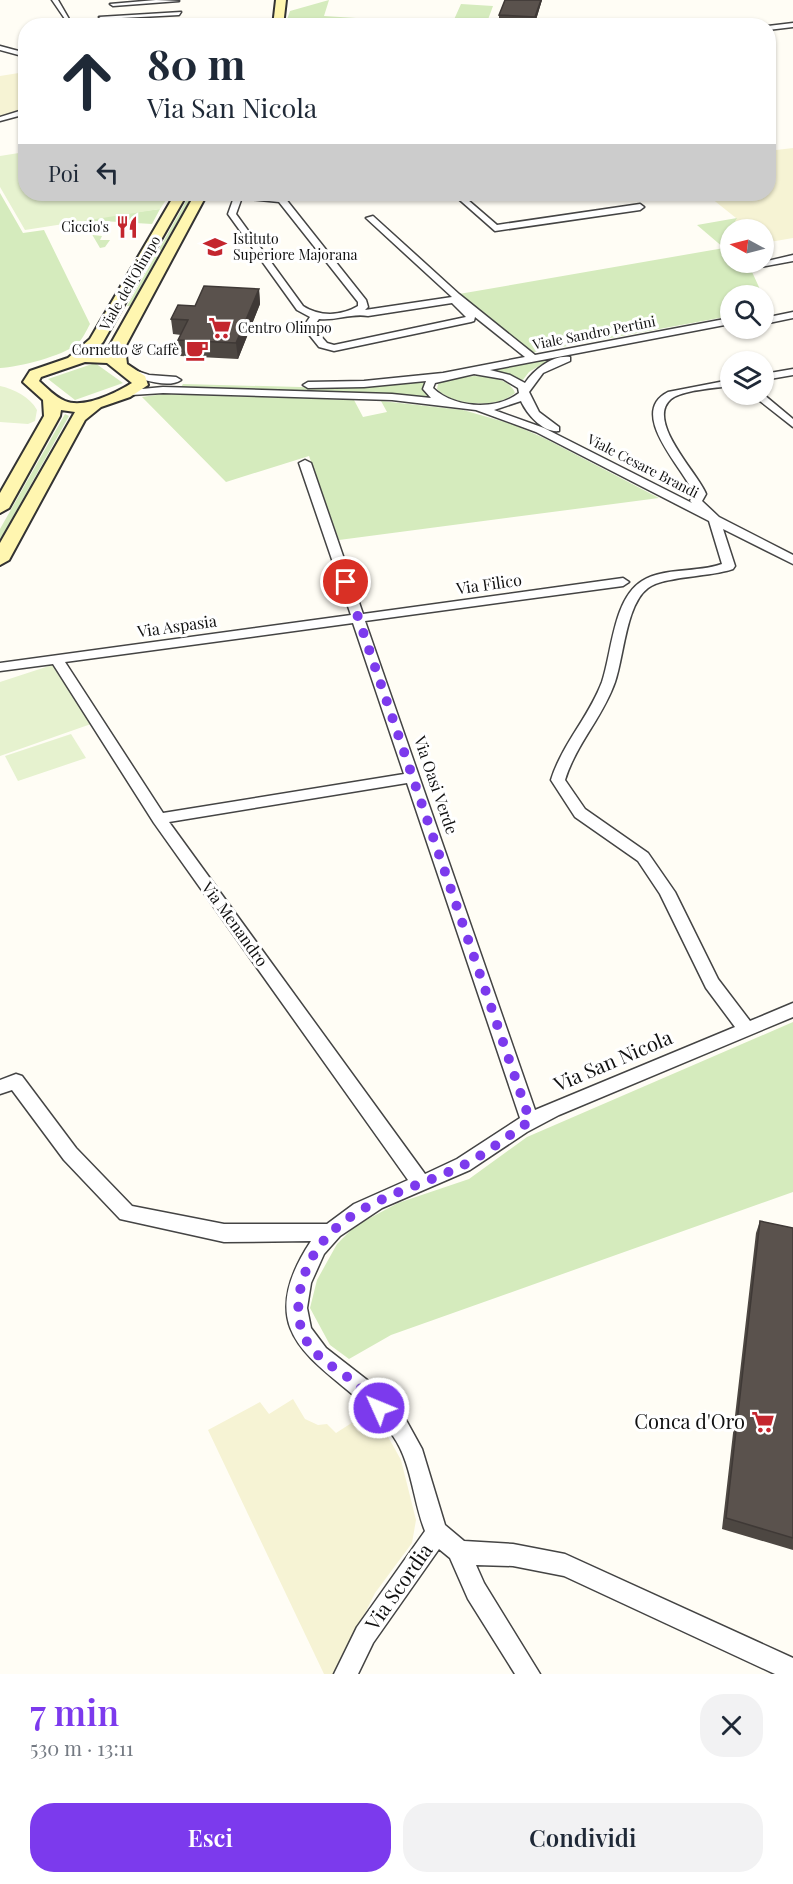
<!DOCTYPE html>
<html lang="it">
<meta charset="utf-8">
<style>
body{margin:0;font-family:"Playfair Display",serif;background:#f2f2f3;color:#1f2937;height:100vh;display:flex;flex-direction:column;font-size:22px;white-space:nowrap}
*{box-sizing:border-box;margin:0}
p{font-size:20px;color:#747a83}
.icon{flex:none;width:33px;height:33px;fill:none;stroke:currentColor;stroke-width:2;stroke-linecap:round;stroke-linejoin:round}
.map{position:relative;height:1674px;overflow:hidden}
.panel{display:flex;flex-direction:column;background:#fff;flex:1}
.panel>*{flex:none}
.banner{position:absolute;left:18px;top:18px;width:758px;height:183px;border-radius:24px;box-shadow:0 2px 4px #0004;background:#fff;color:#1f2937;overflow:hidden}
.needle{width:39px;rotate:277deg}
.buttons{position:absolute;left:720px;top:219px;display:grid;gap:12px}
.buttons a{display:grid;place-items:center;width:54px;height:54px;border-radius:50%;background:#fff;box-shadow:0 2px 4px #0004;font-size:30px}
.pin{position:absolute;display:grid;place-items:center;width:51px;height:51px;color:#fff;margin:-26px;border:3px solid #fff;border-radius:50%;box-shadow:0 2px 6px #0007}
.me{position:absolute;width:66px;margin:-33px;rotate:314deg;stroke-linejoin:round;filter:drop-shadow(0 0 4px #0008)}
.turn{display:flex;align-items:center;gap:21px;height:126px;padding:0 30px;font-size:27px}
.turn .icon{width:78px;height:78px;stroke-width:2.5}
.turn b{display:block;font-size:42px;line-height:51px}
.then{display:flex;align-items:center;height:57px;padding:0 30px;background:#0003;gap:12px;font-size:22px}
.round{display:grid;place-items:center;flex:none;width:63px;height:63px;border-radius:24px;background:#f2f2f3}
.overview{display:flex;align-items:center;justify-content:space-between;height:102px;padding:0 30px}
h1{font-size:36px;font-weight:600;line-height:45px;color:#7c3aed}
.cta{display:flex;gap:12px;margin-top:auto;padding:12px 30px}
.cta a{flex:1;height:69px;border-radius:24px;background:#7c3aed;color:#fff;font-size:24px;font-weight:600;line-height:69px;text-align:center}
.cta a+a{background:#f2f2f3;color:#1f2937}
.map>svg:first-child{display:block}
</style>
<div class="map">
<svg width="793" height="1674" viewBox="0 0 793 1674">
<rect width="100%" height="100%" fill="#fffdf5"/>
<path fill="#f6f3d4" d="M 25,72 L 25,108 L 0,117 L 0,76 Z
M 793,148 L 793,238 L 764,243 L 764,230 L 733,229 L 736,218 L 706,194 L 768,194 L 768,151 Z
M 293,1399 L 305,1419 L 318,1425 L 327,1424 L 336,1433 L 364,1415 L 386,1433 L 401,1460 L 416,1520 L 412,1543 L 375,1593 L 335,1674 L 324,1674 L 208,1430 L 260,1402 L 269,1414 Z"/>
<path fill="#d5ebbd" d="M 329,0 L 324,16 L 452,24 L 461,4 L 493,6 L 486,25 L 285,25 L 290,11 Z
M 0,193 L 23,233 L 44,230 L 90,324 C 86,331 83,339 77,344 C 63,356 19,367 0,368 Z
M 190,194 L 193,194 L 130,306 L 127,306 Z
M 160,209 L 152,224 L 102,221 L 93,235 L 102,236 L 100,240 L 110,240 L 105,247 L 100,248 L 83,219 Z
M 737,218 L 730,230 L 730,262 L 748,263 L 763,296 L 730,296 L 730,316 L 529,353 L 459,294 L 724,248 L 697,225 Z
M 551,359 L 529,372 L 522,381 L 488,370 Z
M 95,363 L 123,383 L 75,400 L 48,379 Z
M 474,376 C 487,377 510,378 515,393 C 498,409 452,406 437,389 L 438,384 L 448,379 Z
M 426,381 L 424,390 L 430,396 L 427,397 L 181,387 L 183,384 L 337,388 Z
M 164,394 L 354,400 L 363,417 L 387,412 L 381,401 L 463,410 L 512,424 L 544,438 L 659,498 L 339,540 L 309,456 L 226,482 L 142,397 Z
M 65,414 L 69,416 L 0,540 L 0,529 Z
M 793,1022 L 793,1192 L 391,1335 L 349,1359 L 330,1345 L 310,1308 L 317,1280 L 337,1244 L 355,1226 L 398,1203 L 469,1179 L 527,1137 Z"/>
<path fill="#e6f2cf" d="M 25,152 L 26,194 L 170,194 L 160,209 L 25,230 L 0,187 L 0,156 Z
M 0,386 C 14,389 30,397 37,410 L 35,421 L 28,424 L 0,422 Z
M 52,665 L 91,724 L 0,756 L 0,682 Z
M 71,734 L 86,758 L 18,781 L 5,756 Z"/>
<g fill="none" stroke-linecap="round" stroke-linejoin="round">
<g stroke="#444" stroke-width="3">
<path id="street" d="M 52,0 L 58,0 L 69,19 L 65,19 Z
M 156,0 L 179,1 L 113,6 L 110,4 Z
M 181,12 L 179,15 L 102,19 L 99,17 Z
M 793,23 L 793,27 L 768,30 L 768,26 Z
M 0,46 L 26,53 L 26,57 L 0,50 Z
M 26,109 L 26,114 L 0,121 L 0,117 Z
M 227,194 L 248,194 L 285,198 L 366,300 L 368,307 L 365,310 L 452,297 L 366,218 L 373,216 L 459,294 L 535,355 L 730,318 L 730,324 L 490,370 L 510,375 L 525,383 C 534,370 552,355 570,357 L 570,361 L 543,373 L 529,392 L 539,412 L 559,427 L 559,431 C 543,433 527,414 521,401 L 494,410 L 544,428 L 692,503 L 690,501 L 694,494 C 685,470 626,413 668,392 L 730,380 L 730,386 C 716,388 682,390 671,399 C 645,421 698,473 706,494 L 702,501 L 719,517 L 793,555 L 793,564 L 723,529 L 735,566 L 733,569 C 711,577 664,576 648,588 C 626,604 624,656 615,682 C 603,717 576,744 565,780 L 585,809 L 648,853 L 675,892 L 718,979 L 750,1021 L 793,1003 L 793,1017 L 559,1115 L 527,1132 L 470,1170 L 382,1208 L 340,1236 L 324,1254 L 311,1283 L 307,1308 L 311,1328 L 326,1348 L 371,1383 L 406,1420 L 422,1449 L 445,1525 L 464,1541 L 513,1544 L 565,1554 L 793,1658 L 793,1674 L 775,1674 L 564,1576 L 513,1566 L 476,1565 L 484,1583 L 540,1674 L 515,1674 L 468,1599 L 450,1558 L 439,1549 L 373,1643 L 358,1674 L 334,1674 L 357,1627 L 425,1531 C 413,1501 412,1463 393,1436 C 343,1366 239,1350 311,1241 L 224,1242 L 120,1219 L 64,1160 L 12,1090 L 0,1094 L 0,1080 L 16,1074 L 22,1076 L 76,1148 L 132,1206 L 224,1224 L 327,1224 L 354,1204 L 408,1180 L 154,823 L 53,664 L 0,671 L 0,663 L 351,615 L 299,463 L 305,460 L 311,463 L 363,614 L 623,578 L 629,582 L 623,586 L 365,621 L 535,1110 L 735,1027 L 706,988 L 660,894 L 638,861 L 575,817 L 551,780 C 562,744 589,717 602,682 C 612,653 613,599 642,581 C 665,567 697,573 722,564 L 709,521 L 536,432 L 476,410 L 392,400 L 163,393 L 116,396 L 116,392 L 120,391 L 163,387 L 392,394 L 431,398 L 423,389 L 426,381 L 364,387 L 308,388 L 303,385 L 308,382 L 364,381 L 443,373 L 525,357 L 475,317 L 474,321 L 471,322 L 334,351 L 319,347 L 303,327 L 310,317 L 297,310 L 228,214 L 233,200 ZM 239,198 L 279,202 L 358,302 L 358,306 C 341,316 320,317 303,306 L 236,214 L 241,200 ZM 452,303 L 466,317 L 334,345 L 327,343 L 313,327 L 319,319 C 336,321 351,313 368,316 ZM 474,374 L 503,379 L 518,388 L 519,393 C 496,411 454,408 433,388 L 435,383 ZM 353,623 L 404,774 L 163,813 L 65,662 ZM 407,783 L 520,1118 L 457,1159 L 425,1174 L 169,822 Z
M 453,194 L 461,194 L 497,225 L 640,204 L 644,207 L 640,210 L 495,231 Z
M 793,255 L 793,261 L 760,267 L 755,264 Z
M 793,312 L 793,318 L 764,324 L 764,318 Z
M 131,369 L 149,375 L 176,377 L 181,380 C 168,389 141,379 127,374 L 126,372 Z
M 793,369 L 793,375 L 764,380 L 764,374 Z
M 751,394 L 763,394 L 793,419 L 793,427 Z"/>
</g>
<g stroke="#333" stroke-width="4">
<path id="secondary" d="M 276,0 L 286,0 L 283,26 L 273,26 Z
M 175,194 L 187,194 L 103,342 L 92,353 L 111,355 L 109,347 L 195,194 L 207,194 L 125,347 L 127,364 L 145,376 L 148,385 L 130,397 L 101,407 L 85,420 L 9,560 L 0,565 L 0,543 L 75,412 L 61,410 L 60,416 L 9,508 L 0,513 L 0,493 L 44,416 L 43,400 L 23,382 L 30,371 L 68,358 L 90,339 ZM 85,362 L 107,363 L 132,383 C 116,393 84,409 65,401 C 55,397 47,388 39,381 L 41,377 Z"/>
</g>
<use href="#street" fill="#fff" fill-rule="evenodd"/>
<use href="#secondary" fill="#fff6b0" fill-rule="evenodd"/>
</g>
<path fill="#4d4742" d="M 505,0 L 542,0 L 535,23 L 499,21 L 499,15 Z
M 259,289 L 260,304 L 238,359 L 180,356 L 178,340 L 181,335 L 173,334 L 171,319 L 195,306 Z
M 760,1221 L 793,1228 L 793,1550 L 722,1529 L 756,1233 Z"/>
<path fill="#3f3936" d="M 541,0 L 542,0 L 535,23 L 535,17 Z
M 259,289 L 260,304 L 238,359 L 236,343 Z"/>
<path fill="#5a524d" stroke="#3f3936" stroke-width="1.5" d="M 505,0 L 541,0 L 535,17 L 499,15 Z
M 204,286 L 259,289 L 236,343 L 178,340 L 188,320 L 171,319 L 178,305 L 195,306 Z
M 760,1221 L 793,1228 L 793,1538 L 726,1518 Z"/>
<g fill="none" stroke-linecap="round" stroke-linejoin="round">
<path stroke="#7c3aed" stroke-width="10" stroke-dasharray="0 18" d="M 346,582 L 530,1121 C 505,1138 481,1158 453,1170 C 393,1197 323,1210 302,1282 C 297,1301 296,1321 306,1340 C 316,1358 334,1367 350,1379 C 360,1387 370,1398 379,1408"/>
</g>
<defs>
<g id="restaurant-bare" transform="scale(1.8)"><path d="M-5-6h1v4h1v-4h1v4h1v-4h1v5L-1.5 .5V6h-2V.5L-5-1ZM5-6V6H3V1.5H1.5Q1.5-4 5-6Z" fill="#c4262e" stroke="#fff" stroke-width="2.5" paint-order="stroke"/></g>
<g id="school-bare" transform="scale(1.8)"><path d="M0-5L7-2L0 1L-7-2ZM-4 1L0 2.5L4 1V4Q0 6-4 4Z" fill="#c4262e" stroke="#fff" stroke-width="2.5" paint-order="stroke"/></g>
<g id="supermarket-bare" transform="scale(1.8)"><path d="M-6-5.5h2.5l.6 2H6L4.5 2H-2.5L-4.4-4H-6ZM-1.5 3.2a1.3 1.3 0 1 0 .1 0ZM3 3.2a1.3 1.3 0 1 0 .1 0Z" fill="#c4262e" stroke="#fff" stroke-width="2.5" paint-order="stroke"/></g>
<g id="cafe-bare" transform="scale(1.8)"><path d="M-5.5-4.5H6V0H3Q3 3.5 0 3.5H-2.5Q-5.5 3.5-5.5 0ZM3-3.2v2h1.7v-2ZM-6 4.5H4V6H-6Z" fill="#c4262e" stroke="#fff" stroke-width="2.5" paint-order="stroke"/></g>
</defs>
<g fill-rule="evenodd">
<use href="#restaurant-bare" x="127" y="227"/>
<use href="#school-bare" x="215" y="247"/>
<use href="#supermarket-bare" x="220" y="328"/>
<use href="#cafe-bare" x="197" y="350"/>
<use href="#supermarket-bare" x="763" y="1422"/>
</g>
<g text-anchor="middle" stroke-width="6" stroke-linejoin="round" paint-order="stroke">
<g font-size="14" fill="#111" stroke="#fff" text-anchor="end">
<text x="109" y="232">Ciccio's</text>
<text x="233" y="244" text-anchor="start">Istituto<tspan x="233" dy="16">Superiore Majorana</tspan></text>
<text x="238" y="333" text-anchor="start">Centro Olimpo</text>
<text x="179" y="355">Cornetto &amp; Caffè</text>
</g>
<g font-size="14" fill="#111" stroke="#fff">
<text transform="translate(130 283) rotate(-60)" y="5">Viale dell'Olimpo</text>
<text transform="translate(594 333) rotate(-11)" y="5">Viale Sandro Pertini</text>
<text transform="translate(643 466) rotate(27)" y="5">Viale Cesare Brandi</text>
</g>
<g font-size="16" fill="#111" stroke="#fff">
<text transform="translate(489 584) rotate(-8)" y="6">Via Filico</text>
<text transform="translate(177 626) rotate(-8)" y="6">Via Aspasia</text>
<text transform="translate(436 785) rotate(71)" y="6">Via Oasi Verde</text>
<text transform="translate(235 924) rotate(54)" y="6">Via Menandro</text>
</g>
<g font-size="20" fill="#111" stroke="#fff">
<text transform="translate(613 1061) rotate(-23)" y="7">Via San Nicola</text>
<text transform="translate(399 1587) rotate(-55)" y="7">Via Scordia</text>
</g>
<g font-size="20" fill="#111" stroke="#fff" text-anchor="end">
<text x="745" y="1429">Conca d'Oro</text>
</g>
</g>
</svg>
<div class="buttons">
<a><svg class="needle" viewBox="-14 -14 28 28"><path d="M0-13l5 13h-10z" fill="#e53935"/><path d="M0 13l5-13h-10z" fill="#747a83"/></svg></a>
<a><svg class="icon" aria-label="search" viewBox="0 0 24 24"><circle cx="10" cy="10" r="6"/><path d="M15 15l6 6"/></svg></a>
<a><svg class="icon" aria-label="layers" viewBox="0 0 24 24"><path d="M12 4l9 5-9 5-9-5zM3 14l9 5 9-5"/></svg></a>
</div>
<div class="pin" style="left:346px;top:582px;background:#d93025"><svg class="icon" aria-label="arrive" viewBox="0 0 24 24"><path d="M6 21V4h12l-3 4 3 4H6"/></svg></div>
<svg class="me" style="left:379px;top:1408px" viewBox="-20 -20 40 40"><circle r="17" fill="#7c3aed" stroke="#fff" stroke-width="3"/><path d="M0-11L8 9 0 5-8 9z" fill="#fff"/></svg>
<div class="banner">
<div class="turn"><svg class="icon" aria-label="ahead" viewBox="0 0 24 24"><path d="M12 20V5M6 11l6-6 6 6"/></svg><div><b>80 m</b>Via San Nicola</div></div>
<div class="then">Poi<svg class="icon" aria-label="left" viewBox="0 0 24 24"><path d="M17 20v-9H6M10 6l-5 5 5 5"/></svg></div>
</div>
</div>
<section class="panel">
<div class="overview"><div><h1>7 min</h1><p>530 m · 13:11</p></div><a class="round"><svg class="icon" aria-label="close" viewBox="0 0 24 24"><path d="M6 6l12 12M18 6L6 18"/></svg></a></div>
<div class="cta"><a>Esci</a><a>Condividi</a></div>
</section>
